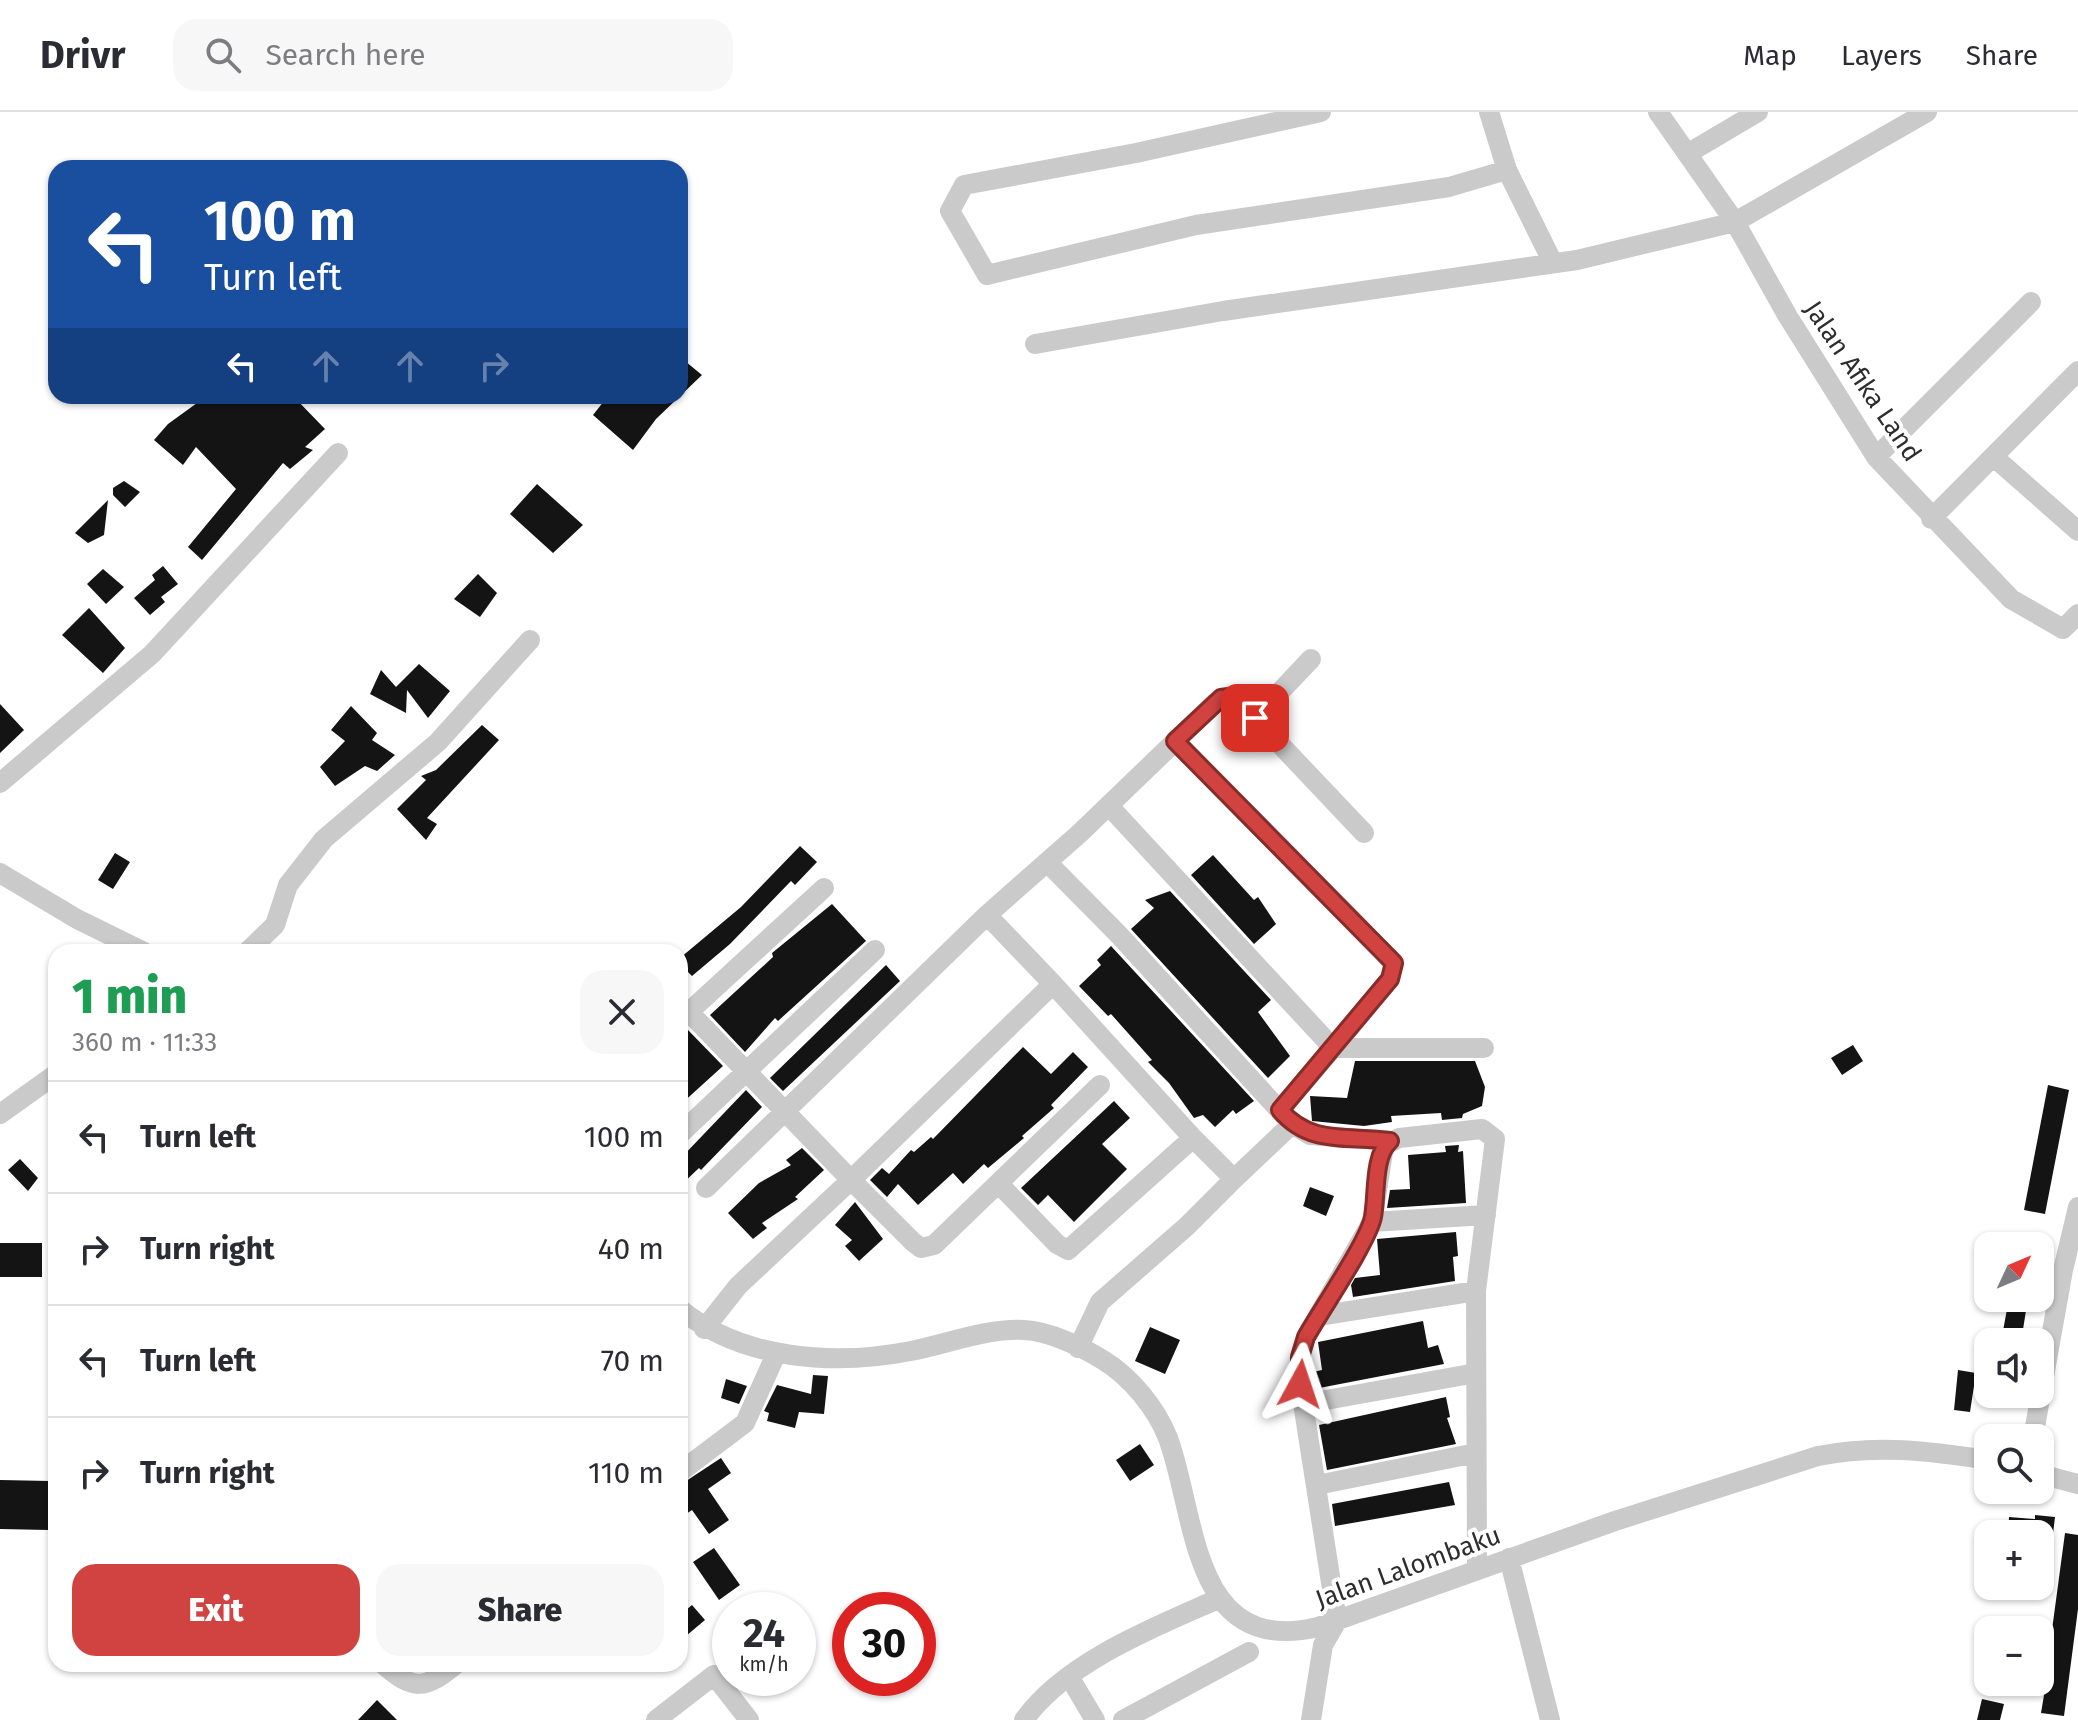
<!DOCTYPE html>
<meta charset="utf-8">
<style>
body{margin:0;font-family:"Fira Sans",sans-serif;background:#f7f7f7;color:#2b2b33;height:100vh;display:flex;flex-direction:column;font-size:30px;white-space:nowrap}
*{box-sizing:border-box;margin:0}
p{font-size:26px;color:#7c7c81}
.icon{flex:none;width:44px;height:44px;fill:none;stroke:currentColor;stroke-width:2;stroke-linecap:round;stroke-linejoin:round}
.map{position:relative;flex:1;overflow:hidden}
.side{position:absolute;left:48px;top:832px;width:640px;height:728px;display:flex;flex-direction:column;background:#fff;border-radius:24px;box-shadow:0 2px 6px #0004}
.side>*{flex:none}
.top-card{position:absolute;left:48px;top:48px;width:640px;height:244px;border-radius:24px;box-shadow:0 2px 6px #0004;background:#1a4fa0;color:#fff;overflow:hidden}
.needle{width:52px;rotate:46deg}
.buttons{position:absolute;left:1974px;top:1120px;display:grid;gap:16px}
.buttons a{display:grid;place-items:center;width:80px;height:80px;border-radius:16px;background:#fff;box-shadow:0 2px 6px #0004;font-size:40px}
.speed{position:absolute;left:712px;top:1480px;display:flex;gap:16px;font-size:40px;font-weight:700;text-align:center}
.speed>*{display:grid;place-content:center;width:104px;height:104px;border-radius:50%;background:#fff;box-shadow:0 2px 6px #0004;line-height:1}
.speed small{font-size:20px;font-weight:400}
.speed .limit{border:12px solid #d22;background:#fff;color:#111}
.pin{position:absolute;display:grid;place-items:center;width:68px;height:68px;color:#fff;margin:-34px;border-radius:16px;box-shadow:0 4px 12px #0006}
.me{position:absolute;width:88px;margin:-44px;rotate:5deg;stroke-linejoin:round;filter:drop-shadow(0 0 6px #0008)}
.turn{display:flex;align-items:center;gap:28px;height:168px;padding:0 24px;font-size:36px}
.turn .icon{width:104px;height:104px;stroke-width:2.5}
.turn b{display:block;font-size:56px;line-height:68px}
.lanes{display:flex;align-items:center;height:76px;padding:0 24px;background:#0003;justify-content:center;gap:40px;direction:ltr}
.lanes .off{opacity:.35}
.round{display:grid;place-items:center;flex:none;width:84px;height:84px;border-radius:24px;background:#f7f7f7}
.head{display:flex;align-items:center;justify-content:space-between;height:136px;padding:0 24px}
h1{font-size:48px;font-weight:800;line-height:60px;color:#1e9e55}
.primary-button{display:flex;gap:16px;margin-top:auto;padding:16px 24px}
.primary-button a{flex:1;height:92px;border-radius:24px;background:#d14341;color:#fff;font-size:32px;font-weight:800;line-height:92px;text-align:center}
.primary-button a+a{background:#f7f7f7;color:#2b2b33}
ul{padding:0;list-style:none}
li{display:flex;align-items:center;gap:24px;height:112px;padding:0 24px;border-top:2px solid #e1e1e2}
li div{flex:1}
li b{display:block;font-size:30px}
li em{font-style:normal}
header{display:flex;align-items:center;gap:48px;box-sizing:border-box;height:112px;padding:0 40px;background:#fff;border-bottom:2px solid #e1e1e2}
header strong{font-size:38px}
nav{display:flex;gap:44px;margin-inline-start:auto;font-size:28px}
.search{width:560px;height:72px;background:#f7f7f7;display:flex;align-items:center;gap:20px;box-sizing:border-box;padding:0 28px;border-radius:24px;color:#7c7c81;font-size:30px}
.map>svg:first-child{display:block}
</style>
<header>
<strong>Drivr</strong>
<div class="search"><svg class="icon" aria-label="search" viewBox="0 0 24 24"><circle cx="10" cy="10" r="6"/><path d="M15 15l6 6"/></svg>Search here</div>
<nav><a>Map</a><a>Layers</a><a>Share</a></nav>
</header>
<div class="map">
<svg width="2078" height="1608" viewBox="0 0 2078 1608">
<rect width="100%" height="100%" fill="#fff"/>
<path fill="#141414" d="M 680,245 L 702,263 L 680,284 Z
M 189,284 L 293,284 L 325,317 L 305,335 L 313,338 L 290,357 L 283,351 L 202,448 L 188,435 L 236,377 L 196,335 L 183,353 L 154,328 L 168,312 L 197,291 Z
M 608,284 L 680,284 L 656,307 L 633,338 L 593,303 Z
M 124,369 L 140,380 L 125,395 L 113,383 L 113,376 Z
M 537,372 L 583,413 L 553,441 L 510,402 Z
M 108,388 L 104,423 L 88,431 L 75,421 Z
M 163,454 L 178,472 L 161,485 L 165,490 L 150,503 L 134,486 L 155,468 L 152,463 Z
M 103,457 L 124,475 L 106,492 L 87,472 Z
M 478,462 L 497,481 L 480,505 L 454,487 Z
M 89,496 L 125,536 L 103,561 L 62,523 Z
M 419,552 L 450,579 L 428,606 L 407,578 L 406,601 L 370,582 L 381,558 L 396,575 Z
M 0,592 L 24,618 L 0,641 Z
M 351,594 L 377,621 L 372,628 L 395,643 L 377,659 L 365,654 L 335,674 L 320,655 L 345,629 L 331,618 Z
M 482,613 L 499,628 L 427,706 L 437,712 L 426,728 L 397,697 L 426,668 L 421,664 L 436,658 Z
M 800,734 L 817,750 L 795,773 L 791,769 L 730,832 L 692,864 L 680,852 L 680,846 L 741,795 Z
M 115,741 L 130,750 L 113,777 L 98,768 Z
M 1213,743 L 1254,788 L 1258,785 L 1276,812 L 1254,832 L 1191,763 Z
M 1170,779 L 1271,888 L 1258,900 L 1290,944 L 1268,966 L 1131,817 L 1154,796 L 1145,788 Z
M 832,792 L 866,829 L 778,909 L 775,906 L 745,940 L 710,903 L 773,845 L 772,841 Z
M 1111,834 L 1254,989 L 1236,1002 L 1233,998 L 1215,1015 L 1203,1003 L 1194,1006 L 1169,971 L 1148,950 L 1152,948 L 1111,902 L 1108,904 L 1079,874 L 1101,853 L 1097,848 Z
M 886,853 L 900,869 L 783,979 L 770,966 Z
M 688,918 L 723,954 L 680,993 L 680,925 Z
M 1853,933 L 1863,949 L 1842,963 L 1831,946 Z
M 1023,935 L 1051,962 L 1073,940 L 1088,955 L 1051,993 L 1054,996 L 1022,1024 L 1024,1026 L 988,1056 L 984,1052 L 963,1072 L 953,1061 L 918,1093 L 898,1072 L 887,1085 L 870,1068 L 882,1056 L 889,1062 L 911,1038 L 914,1040 L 931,1025 L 933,1027 Z
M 1355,949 L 1475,949 L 1485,975 L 1482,994 L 1463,1002 L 1462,1006 L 1442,1008 L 1441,1001 L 1391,1004 L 1392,1010 L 1364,1014 L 1312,1009 L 1310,984 L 1347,986 Z
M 2048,973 L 2069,978 L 2045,1102 L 2024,1098 Z
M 746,978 L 762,995 L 701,1058 L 699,1056 L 680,1074 L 680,1047 Z
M 1114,989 L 1130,1006 L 1102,1032 L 1127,1057 L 1074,1110 L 1048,1083 L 1038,1093 L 1021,1076 Z
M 1459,1033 L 1458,1040 L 1463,1039 L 1466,1091 L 1387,1096 L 1390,1078 L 1410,1077 L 1408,1043 L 1446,1040 L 1445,1034 Z
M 802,1036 L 824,1058 L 795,1085 L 798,1087 L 762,1111 L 767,1116 L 753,1127 L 728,1101 L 759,1071 L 791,1053 L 786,1048 Z
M 20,1047 L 38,1066 L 28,1079 L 8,1058 Z
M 1310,1075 L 1334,1084 L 1326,1104 L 1303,1094 Z
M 855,1090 L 883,1127 L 859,1149 L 845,1134 L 852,1128 L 835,1113 Z
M 1456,1120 L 1458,1144 L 1453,1145 L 1455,1169 L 1353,1185 L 1351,1173 L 1355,1166 L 1380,1163 L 1377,1127 Z
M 0,1131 L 42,1131 L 42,1165 L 0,1165 Z
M 2009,1186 L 2028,1186 L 2021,1230 L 2001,1230 Z
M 1423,1209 L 1428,1236 L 1438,1233 L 1444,1252 L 1314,1277 L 1313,1260 L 1322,1258 L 1318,1230 Z
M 1150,1215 L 1180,1228 L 1165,1262 L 1135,1249 Z
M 1958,1258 L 1976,1261 L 1970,1300 L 1954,1298 Z
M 813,1263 L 828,1264 L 824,1302 L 799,1300 L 795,1316 L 767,1309 L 769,1301 L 764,1299 L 777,1273 L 811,1282 Z
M 726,1267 L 747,1274 L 739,1292 L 721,1286 Z
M 1446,1285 L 1450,1305 L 1447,1306 L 1456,1332 L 1327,1358 L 1319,1313 Z
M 1140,1332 L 1154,1353 L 1130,1369 L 1116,1348 Z
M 721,1346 L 731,1361 L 708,1377 L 729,1408 L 709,1422 L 692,1398 L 680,1406 L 680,1373 Z
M 0,1368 L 50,1369 L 49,1418 L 0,1417 Z
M 1449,1370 L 1455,1393 L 1335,1414 L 1332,1392 Z
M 2035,1403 L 2055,1405 L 2053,1422 L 2008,1422 L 2009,1405 L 2035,1407 Z
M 2065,1421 L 2078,1423 L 2078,1497 L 2064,1604 L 2041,1601 L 2044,1583 L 2015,1577 L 2016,1570 L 2045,1570 Z
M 714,1436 L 740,1473 L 719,1488 L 693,1450 Z
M 692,1493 L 705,1508 L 680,1529 L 680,1503 Z
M 1982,1587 L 2004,1592 L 2000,1608 L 1977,1608 Z
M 377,1588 L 397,1608 L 358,1608 Z"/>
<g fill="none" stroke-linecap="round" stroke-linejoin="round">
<path stroke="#cacaca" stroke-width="20" d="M 1321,0 L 1136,41 L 964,73 L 950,99 L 987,163 L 1196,113 L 1449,75 L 1507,58 L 1489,0
M 1658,0 L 1735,110 L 1927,0
M 1687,42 L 1758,0
M 1507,58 L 1553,151
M 1035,232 L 1223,199 L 1577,148 L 1735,110 L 1787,203 L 1876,345 L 2011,487 L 2063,517 L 2078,502
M 1876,345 L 2031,190
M 1995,346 L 2078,419
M 1931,407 L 2078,259
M 1255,606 L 1364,721
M 1175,629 L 1394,851 L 1390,867 L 1333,936
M 0,671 L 152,542 L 338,341
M 1109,694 L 1333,936 L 1280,998
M 1047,750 L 1120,824 L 1292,1012 L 1310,1023 L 1390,1029
M 0,761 L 77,807 L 144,840
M 247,840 L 275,813 L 288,773 L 324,727 L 438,630 L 530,528
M 689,900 L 851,1068 L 1053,872 L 987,803 L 1080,721 L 1215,591 L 1236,584 L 1255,606 L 1311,547
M 680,908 L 824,776
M 1333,936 L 1484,936
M 0,1002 L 56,962
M 680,1022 L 875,838
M 1193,1026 L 1234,1067 L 1292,1012
M 999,1072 L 1057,1132 L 1068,1138 L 1193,1026 L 1053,872
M 706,1076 L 987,803
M 1372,1110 L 1486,1103
M 680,1197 C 742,1248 834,1254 911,1239 C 947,1232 987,1216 1024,1218 C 1049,1219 1082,1235 1103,1248 C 1131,1265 1156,1296 1168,1326 C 1197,1405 1191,1545 1318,1515 L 1615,1409 L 1818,1344 C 1876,1332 1930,1339 1988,1348
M 1318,1204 L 1476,1179
M 704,1217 L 738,1174 L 851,1068 L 913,1130 L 921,1136 L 934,1133 L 1100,973
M 1078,1236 L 1100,1190 L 1187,1114 L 1234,1067
M 1304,1292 L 1476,1261
M 2033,1326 L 2063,1158 L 2078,1095
M 680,1360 L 745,1311 L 776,1242
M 2040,1362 L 2078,1372
M 1317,1373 L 1476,1341
M 1509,1446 L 1550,1608
M 383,1552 C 413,1579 425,1578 456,1552
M 1070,1566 L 1095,1608
M 656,1608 L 714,1563 L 749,1608
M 1024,1608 C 1065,1550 1155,1515 1218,1487
M 1123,1608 L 1249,1540
M 1311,1608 L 1323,1533 L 1337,1509 L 1300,1272 L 1300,1245 L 1306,1225 L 1372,1110 L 1384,1034 L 1399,1026 L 1482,1017 L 1495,1027 L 1476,1179 L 1477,1456"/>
</g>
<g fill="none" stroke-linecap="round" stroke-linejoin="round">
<g stroke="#882c2a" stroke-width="20">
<path id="route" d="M 1255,606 L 1236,584 L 1221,586 L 1175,629 L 1394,851 L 1390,867 L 1280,998 C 1310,1034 1349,1023 1390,1029 C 1373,1043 1377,1084 1373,1105 C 1368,1130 1321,1198 1306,1225 L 1300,1245 L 1300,1272"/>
</g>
<use href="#route" stroke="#d14341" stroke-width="14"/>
</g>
<g text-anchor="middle" stroke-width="8" stroke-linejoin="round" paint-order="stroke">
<g font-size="26" fill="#2d2d2d" stroke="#fff">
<text transform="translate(1863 269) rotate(56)" y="9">Jalan Afika Land</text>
<text transform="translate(1408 1455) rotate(-20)" y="9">Jalan Lalombaku</text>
</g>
</g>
</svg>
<div class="buttons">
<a><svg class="needle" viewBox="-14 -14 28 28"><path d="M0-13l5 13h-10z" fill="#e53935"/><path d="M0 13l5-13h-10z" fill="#7c7c81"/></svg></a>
<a><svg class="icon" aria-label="sound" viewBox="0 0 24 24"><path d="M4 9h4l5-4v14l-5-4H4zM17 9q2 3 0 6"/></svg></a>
<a><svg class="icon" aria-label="search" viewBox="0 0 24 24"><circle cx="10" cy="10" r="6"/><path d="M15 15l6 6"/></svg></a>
<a>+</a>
<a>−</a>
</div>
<div class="speed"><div>24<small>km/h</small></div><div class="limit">30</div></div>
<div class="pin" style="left:1255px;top:606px;background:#d93025"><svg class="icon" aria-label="arrive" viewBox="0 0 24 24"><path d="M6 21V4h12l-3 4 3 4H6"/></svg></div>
<svg class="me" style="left:1300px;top:1272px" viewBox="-20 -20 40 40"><path d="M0-17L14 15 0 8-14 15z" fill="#d14341" stroke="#fff" stroke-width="4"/></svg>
<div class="top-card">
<div class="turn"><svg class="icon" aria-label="left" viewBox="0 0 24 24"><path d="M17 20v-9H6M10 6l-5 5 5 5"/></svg><div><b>100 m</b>Turn left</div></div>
<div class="lanes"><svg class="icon" aria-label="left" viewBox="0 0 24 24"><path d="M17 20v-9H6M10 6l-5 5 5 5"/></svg><svg class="icon off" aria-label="ahead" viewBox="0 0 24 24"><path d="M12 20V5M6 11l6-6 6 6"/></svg><svg class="icon off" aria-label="ahead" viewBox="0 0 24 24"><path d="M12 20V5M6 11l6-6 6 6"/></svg><svg class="icon off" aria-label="right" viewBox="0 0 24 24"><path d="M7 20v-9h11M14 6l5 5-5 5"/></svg></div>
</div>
<section class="side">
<div class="head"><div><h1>1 min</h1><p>360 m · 11:33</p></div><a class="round"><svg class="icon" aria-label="close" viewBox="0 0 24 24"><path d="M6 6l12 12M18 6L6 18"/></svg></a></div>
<ul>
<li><svg class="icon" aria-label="left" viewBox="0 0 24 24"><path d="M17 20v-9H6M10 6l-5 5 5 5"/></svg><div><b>Turn left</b></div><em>100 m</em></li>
<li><svg class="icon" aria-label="right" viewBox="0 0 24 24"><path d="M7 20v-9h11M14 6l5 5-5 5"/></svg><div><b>Turn right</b></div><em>40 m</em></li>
<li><svg class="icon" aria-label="left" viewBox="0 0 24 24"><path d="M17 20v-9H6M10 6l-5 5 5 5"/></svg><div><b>Turn left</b></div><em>70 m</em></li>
<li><svg class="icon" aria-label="right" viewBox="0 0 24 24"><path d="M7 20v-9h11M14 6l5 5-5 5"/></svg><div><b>Turn right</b></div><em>110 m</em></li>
</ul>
<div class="primary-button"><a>Exit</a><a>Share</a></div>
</section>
</div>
